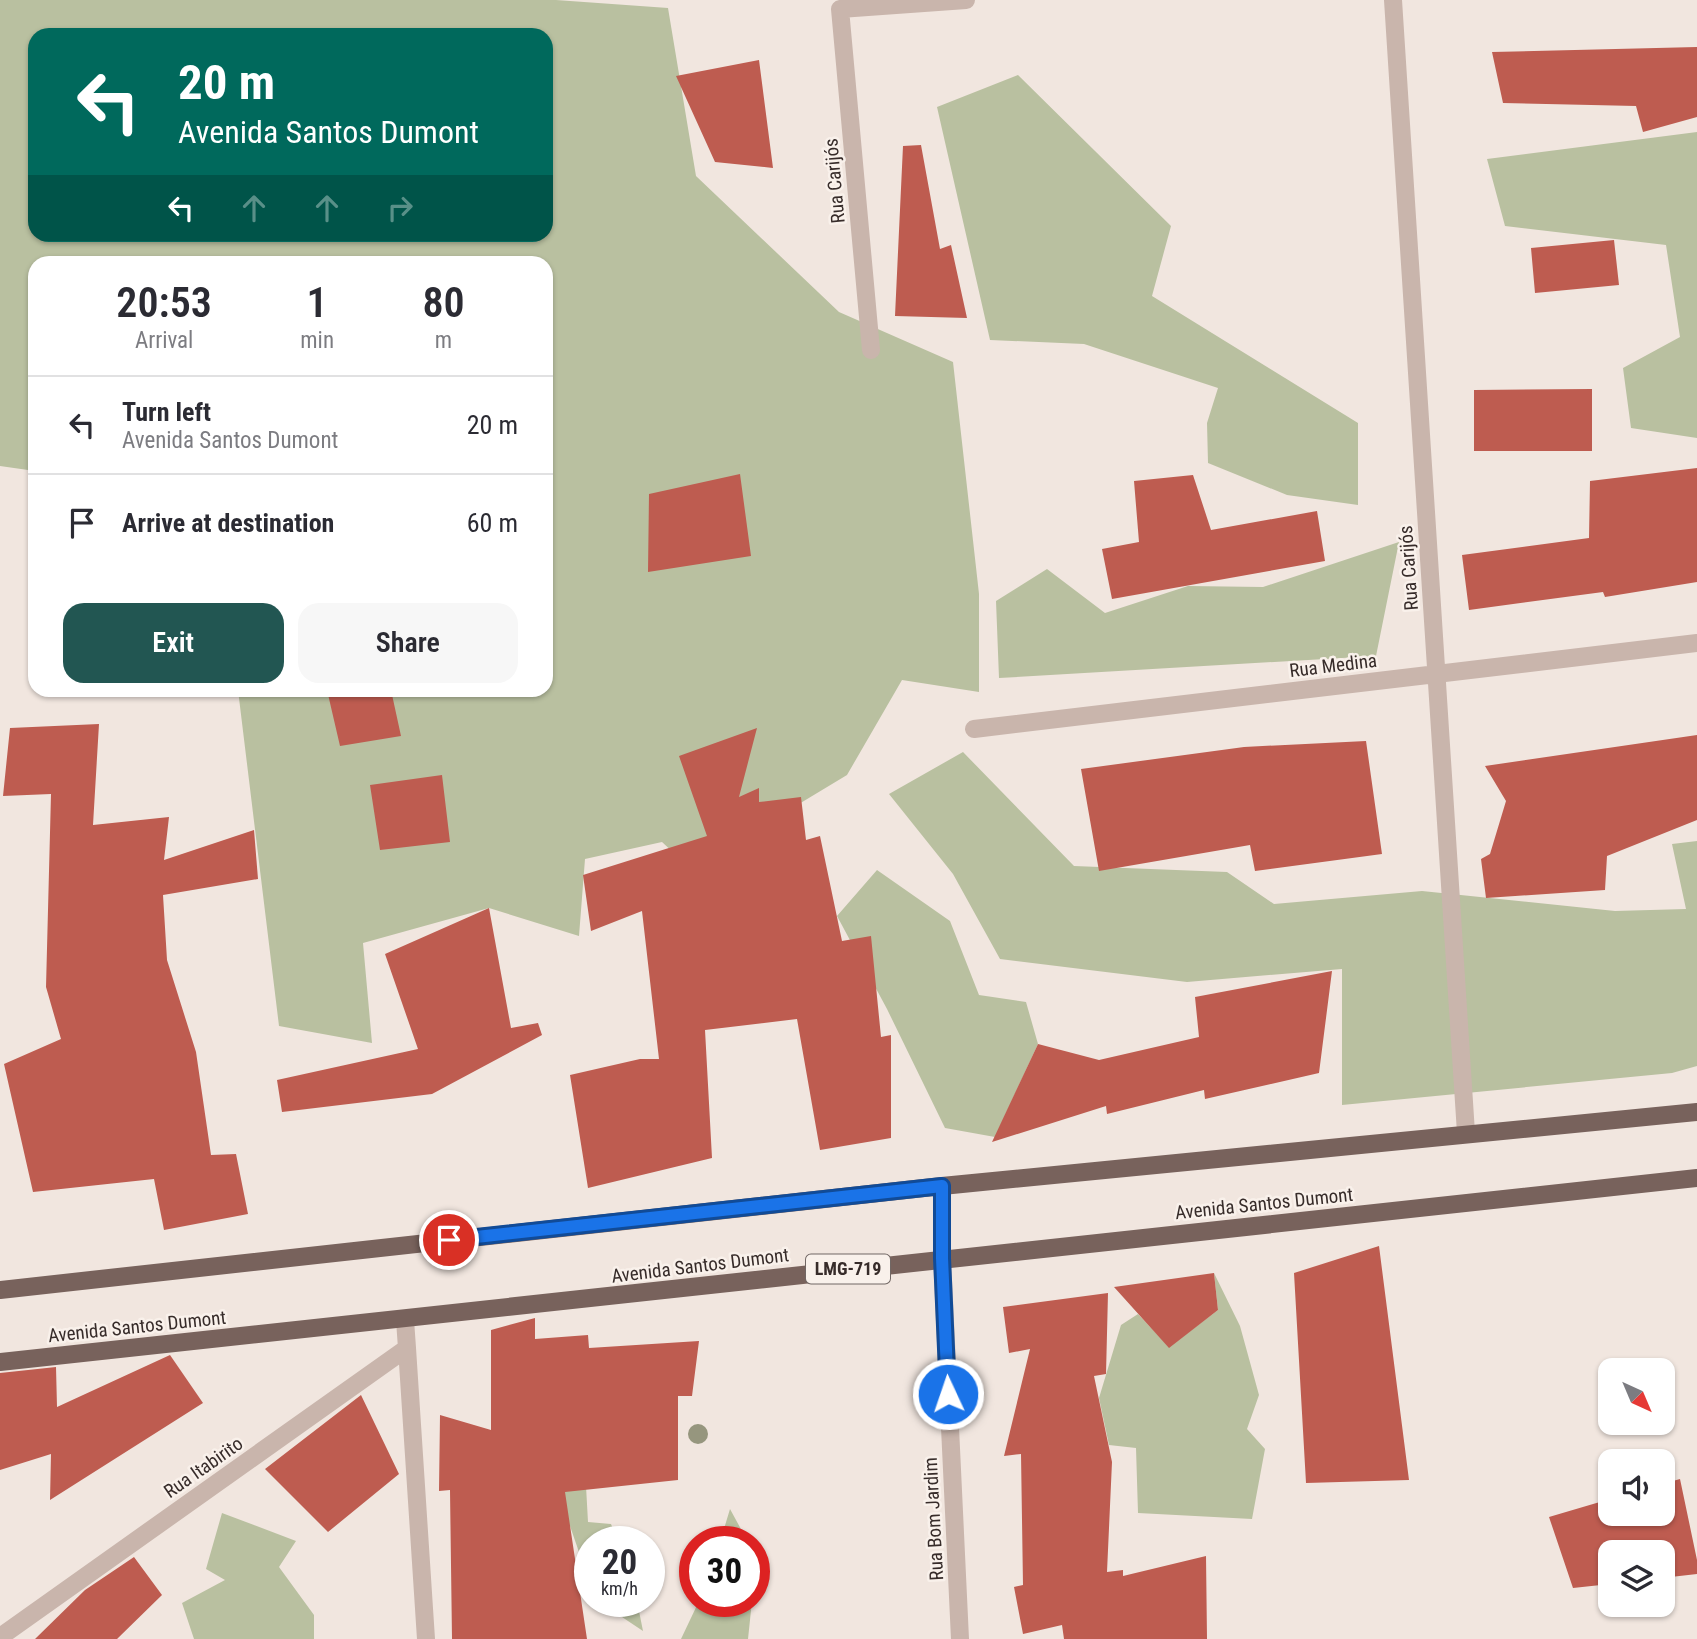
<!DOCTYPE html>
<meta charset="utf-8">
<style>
body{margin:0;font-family:"Roboto Condensed",sans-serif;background:#f7f7f7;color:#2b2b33;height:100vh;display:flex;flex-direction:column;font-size:26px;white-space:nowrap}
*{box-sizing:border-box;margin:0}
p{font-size:23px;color:#7c7c81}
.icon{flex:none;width:38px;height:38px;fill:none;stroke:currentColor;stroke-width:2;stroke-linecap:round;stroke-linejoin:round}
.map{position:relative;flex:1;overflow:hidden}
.side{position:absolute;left:28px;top:256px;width:525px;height:441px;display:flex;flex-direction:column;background:#fff;border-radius:21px;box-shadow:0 2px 5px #0004}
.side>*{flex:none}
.banner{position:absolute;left:28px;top:28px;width:525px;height:214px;border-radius:21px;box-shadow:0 2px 5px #0004;background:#00695c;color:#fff;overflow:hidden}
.needle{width:46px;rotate:136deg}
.controls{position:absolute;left:1598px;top:1358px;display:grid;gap:14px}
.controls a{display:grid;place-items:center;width:77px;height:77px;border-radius:14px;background:#fff;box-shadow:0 2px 5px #0004;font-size:35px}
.speed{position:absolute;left:574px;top:1526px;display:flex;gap:14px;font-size:35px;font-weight:700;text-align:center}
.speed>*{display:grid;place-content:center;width:91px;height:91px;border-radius:50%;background:#fff;box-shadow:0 2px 5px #0004;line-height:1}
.speed small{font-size:18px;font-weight:400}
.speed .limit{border:10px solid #d22;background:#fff;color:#111}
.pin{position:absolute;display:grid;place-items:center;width:60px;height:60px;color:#fff;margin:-30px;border:4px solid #fff;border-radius:50%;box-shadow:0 2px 7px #0007}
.me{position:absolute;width:77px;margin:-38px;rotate:357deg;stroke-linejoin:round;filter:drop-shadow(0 0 5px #0008)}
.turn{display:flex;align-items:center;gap:24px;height:147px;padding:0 35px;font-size:32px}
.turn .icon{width:91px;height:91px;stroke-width:2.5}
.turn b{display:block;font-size:49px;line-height:60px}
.lanes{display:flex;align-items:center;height:66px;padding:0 35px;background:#0003;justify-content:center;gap:35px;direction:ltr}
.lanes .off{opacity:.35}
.eta{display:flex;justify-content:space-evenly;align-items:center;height:119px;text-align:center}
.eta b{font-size:42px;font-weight:600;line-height:49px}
.primary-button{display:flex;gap:14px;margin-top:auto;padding:14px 35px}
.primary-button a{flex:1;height:80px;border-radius:21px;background:#225652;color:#fff;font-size:28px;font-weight:600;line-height:80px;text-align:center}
.primary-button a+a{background:#f7f7f7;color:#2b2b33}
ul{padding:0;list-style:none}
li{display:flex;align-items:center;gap:21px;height:98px;padding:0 35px;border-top:2px solid #e1e1e2}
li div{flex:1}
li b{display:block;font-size:26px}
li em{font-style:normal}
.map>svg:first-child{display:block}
</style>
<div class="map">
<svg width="1697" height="1639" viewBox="0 0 1697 1639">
<rect width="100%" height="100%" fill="#f1e6df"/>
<path fill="#b9c0a0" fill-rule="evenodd" d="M 0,0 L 556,0 L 668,8 L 696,176 L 839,312 L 953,362 L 979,594 L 979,692 L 902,680 L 847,775 L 691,869 L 662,842 L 585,859 L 579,936 L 489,908 L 363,943 L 372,1043 L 279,1026 L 238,690 L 546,690 L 546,262 L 35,262 L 35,471 L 0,466 ZM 35,35 L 546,35 L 546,234 L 35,234 Z
M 1018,75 L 1171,226 L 1152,296 L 1358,423 L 1358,505 L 1287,495 L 1208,463 L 1207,423 L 1218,388 L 1084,344 L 990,340 L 937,107 Z
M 1697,132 L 1697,438 L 1631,428 L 1623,368 L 1680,337 L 1666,245 L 1505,226 L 1487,159 Z
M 1399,542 L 1376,656 L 999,678 L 996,601 L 1047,569 L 1105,613 L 1188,586 L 1263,587 Z
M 963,752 L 1074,866 L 1227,872 L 1274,904 L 1422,891 L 1615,911 L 1686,909 L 1672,844 L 1697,841 L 1697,1066 L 1672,1073 L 1342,1105 L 1342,969 L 1187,982 L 1000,959 L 953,874 L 889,794 Z
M 877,870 L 950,921 L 979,995 L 1026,1002 L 1038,1044 L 995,1137 L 945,1128 L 887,1009 L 837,916 Z
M 1214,1273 L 1240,1326 L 1259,1395 L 1247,1429 L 1265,1449 L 1252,1519 L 1138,1513 L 1136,1448 L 1109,1445 L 1099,1398 L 1121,1325 L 1138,1314 L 1169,1347 L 1218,1310 Z
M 553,1474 L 586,1486 L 588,1522 L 611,1524 L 618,1542 L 590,1542 L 590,1584 L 570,1526 L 543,1509 Z
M 730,1509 L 748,1542 L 720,1542 Z
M 222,1513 L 296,1541 L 279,1567 L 314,1615 L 314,1639 L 194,1639 L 182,1603 L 225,1580 L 206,1569 Z
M 606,1601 L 637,1601 L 643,1631 L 622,1617 Z
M 699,1601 L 752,1601 L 748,1639 L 681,1639 Z"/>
<path fill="#be5c50" d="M 1697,47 L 1697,117 L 1643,132 L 1636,106 L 1503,103 L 1492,52 Z
M 759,60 L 773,168 L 715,162 L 676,76 Z
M 921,145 L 940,249 L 951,245 L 967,318 L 895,316 L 903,146 Z
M 1614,240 L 1619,285 L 1535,293 L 1531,248 Z
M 1592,389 L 1592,451 L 1474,451 L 1474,390 Z
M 1697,468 L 1697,582 L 1605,597 L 1603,592 L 1469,610 L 1462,555 L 1589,538 L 1590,481 Z
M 740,474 L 751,556 L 648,572 L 649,494 Z
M 1193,475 L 1211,530 L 1317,511 L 1325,561 L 1112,599 L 1102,549 L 1139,542 L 1134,481 Z
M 327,690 L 391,690 L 401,736 L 340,746 Z
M 99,724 L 93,825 L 169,817 L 164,860 L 254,830 L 258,879 L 163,895 L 167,960 L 196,1052 L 211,1155 L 236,1154 L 248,1214 L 164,1230 L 154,1179 L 33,1192 L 4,1064 L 61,1039 L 46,987 L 51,794 L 3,796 L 10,728 Z
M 757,728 L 739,797 L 759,788 L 759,802 L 801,797 L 806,840 L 820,836 L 842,941 L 871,936 L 881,1037 L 891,1035 L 891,1138 L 820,1150 L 797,1019 L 705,1030 L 712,1158 L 588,1188 L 570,1075 L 640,1059 L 659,1059 L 642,911 L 591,931 L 583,875 L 707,836 L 679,756 Z
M 1697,735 L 1697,820 L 1607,856 L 1605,890 L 1486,898 L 1481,859 L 1490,854 L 1506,801 L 1485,766 Z
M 1366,741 L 1382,854 L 1255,871 L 1250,845 L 1099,871 L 1081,769 L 1244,747 Z
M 442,775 L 450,842 L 380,850 L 370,785 Z
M 489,908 L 511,1028 L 538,1023 L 542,1035 L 432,1094 L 282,1112 L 277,1080 L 418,1049 L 385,954 Z
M 1332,971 L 1319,1073 L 1205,1099 L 1204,1090 L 1107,1114 L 1106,1106 L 992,1142 L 1038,1044 L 1099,1060 L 1199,1037 L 1195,997 Z
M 1379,1246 L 1409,1480 L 1306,1483 L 1294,1273 Z
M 1214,1273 L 1218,1310 L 1169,1348 L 1114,1287 Z
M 1108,1293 L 1106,1374 L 1094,1376 L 1112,1462 L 1107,1572 L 1123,1570 L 1123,1576 L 1206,1556 L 1207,1639 L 1064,1639 L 1062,1625 L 1023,1634 L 1014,1587 L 1023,1585 L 1021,1454 L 1004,1456 L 1030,1349 L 1009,1353 L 1003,1307 Z
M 535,1318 L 535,1339 L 588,1335 L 589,1348 L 699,1341 L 692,1396 L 678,1396 L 678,1480 L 565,1492 L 587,1639 L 452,1639 L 450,1490 L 439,1491 L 440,1415 L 491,1430 L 491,1330 Z
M 170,1355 L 203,1403 L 50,1500 L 51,1454 L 0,1470 L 0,1373 L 56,1367 L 57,1407 Z
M 361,1395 L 399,1474 L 328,1532 L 265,1469 Z
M 1680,1479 L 1697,1560 L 1697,1574 L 1662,1578 L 1662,1552 L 1610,1552 L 1610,1584 L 1573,1588 L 1549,1517 L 1610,1499 L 1610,1514 L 1662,1514 L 1662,1484 Z
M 134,1557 L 162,1595 L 117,1639 L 35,1639 L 85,1590 Z"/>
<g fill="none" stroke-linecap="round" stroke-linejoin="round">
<path stroke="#c9b5ac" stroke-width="18" d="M 1393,0 L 1466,1133
M 871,350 L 840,9 L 966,0
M 974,729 L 1697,643
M 942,1186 L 942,1258 L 960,1639
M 407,1348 L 426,1639
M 0,1637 L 407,1348 L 405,1320"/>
<path stroke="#78625c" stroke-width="18" d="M 0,1290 L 942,1186 L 1697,1112
M 0,1362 L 1697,1178"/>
</g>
<circle fill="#96967e" cx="698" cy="1434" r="10"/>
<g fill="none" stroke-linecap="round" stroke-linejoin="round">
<g stroke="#114b97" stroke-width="18">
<path id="route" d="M 449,1240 L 942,1186 L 942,1258 L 948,1394"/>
</g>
<use href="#route" stroke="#1a73e8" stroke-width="12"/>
</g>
<g text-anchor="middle" stroke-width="5" stroke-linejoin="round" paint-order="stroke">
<rect fill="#f9f1eb" stroke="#716764" stroke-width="2" x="806" y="1254.5" width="84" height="29" rx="5"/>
<g font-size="18" font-weight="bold" fill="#372c2a">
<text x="848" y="1275">LMG-719</text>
</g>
<g font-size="19" fill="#372c2a" stroke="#f9f1eb">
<text transform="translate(834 181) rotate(-95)" y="7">Rua Carijós</text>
<text transform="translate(1408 568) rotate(-94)" y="7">Rua Carijós</text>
<text transform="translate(1333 665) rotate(-7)" y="7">Rua Medina</text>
<text transform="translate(1264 1203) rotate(-6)" y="7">Avenida Santos Dumont</text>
<text transform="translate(700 1265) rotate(-7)" y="7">Avenida Santos Dumont</text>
<text transform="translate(137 1326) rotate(-6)" y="7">Avenida Santos Dumont</text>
<text transform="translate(203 1467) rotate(-35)" y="7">Rua Itabirito</text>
<text transform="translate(933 1519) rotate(-93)" y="7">Rua Bom Jardim</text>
</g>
</g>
</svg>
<div class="controls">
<a><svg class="needle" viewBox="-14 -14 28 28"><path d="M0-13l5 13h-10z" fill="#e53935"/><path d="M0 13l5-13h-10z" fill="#7c7c81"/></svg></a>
<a><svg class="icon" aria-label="sound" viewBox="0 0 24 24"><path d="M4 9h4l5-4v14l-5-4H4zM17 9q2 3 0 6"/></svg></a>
<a><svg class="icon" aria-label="layers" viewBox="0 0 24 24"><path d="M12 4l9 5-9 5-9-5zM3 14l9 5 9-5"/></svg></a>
</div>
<div class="speed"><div>20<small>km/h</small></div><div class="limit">30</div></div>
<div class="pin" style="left:449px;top:1240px;background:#d93025"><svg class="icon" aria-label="arrive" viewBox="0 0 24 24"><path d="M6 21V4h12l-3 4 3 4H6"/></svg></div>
<svg class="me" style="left:948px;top:1394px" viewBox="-20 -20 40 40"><circle r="17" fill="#1a73e8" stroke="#fff" stroke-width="3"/><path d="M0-11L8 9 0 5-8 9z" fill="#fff"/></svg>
<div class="banner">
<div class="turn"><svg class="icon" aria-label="left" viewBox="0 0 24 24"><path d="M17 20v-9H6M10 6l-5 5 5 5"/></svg><div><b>20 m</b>Avenida Santos Dumont</div></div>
<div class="lanes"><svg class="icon" aria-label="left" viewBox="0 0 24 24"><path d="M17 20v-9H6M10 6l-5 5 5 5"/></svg><svg class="icon off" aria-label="ahead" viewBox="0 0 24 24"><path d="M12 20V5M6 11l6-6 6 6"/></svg><svg class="icon off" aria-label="ahead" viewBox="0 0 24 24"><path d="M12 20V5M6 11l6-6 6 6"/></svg><svg class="icon off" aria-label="right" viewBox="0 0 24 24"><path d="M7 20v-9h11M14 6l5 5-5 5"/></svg></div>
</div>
<section class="side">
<div class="eta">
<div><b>20:53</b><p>Arrival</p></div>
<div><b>1</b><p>min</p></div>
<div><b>80</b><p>m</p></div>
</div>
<ul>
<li><svg class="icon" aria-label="left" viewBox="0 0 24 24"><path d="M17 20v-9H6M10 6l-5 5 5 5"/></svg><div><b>Turn left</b><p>Avenida Santos Dumont</p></div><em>20 m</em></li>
<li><svg class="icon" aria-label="arrive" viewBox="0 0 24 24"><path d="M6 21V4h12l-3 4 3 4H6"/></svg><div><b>Arrive at destination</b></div><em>60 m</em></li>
</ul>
<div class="primary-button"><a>Exit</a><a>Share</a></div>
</section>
</div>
